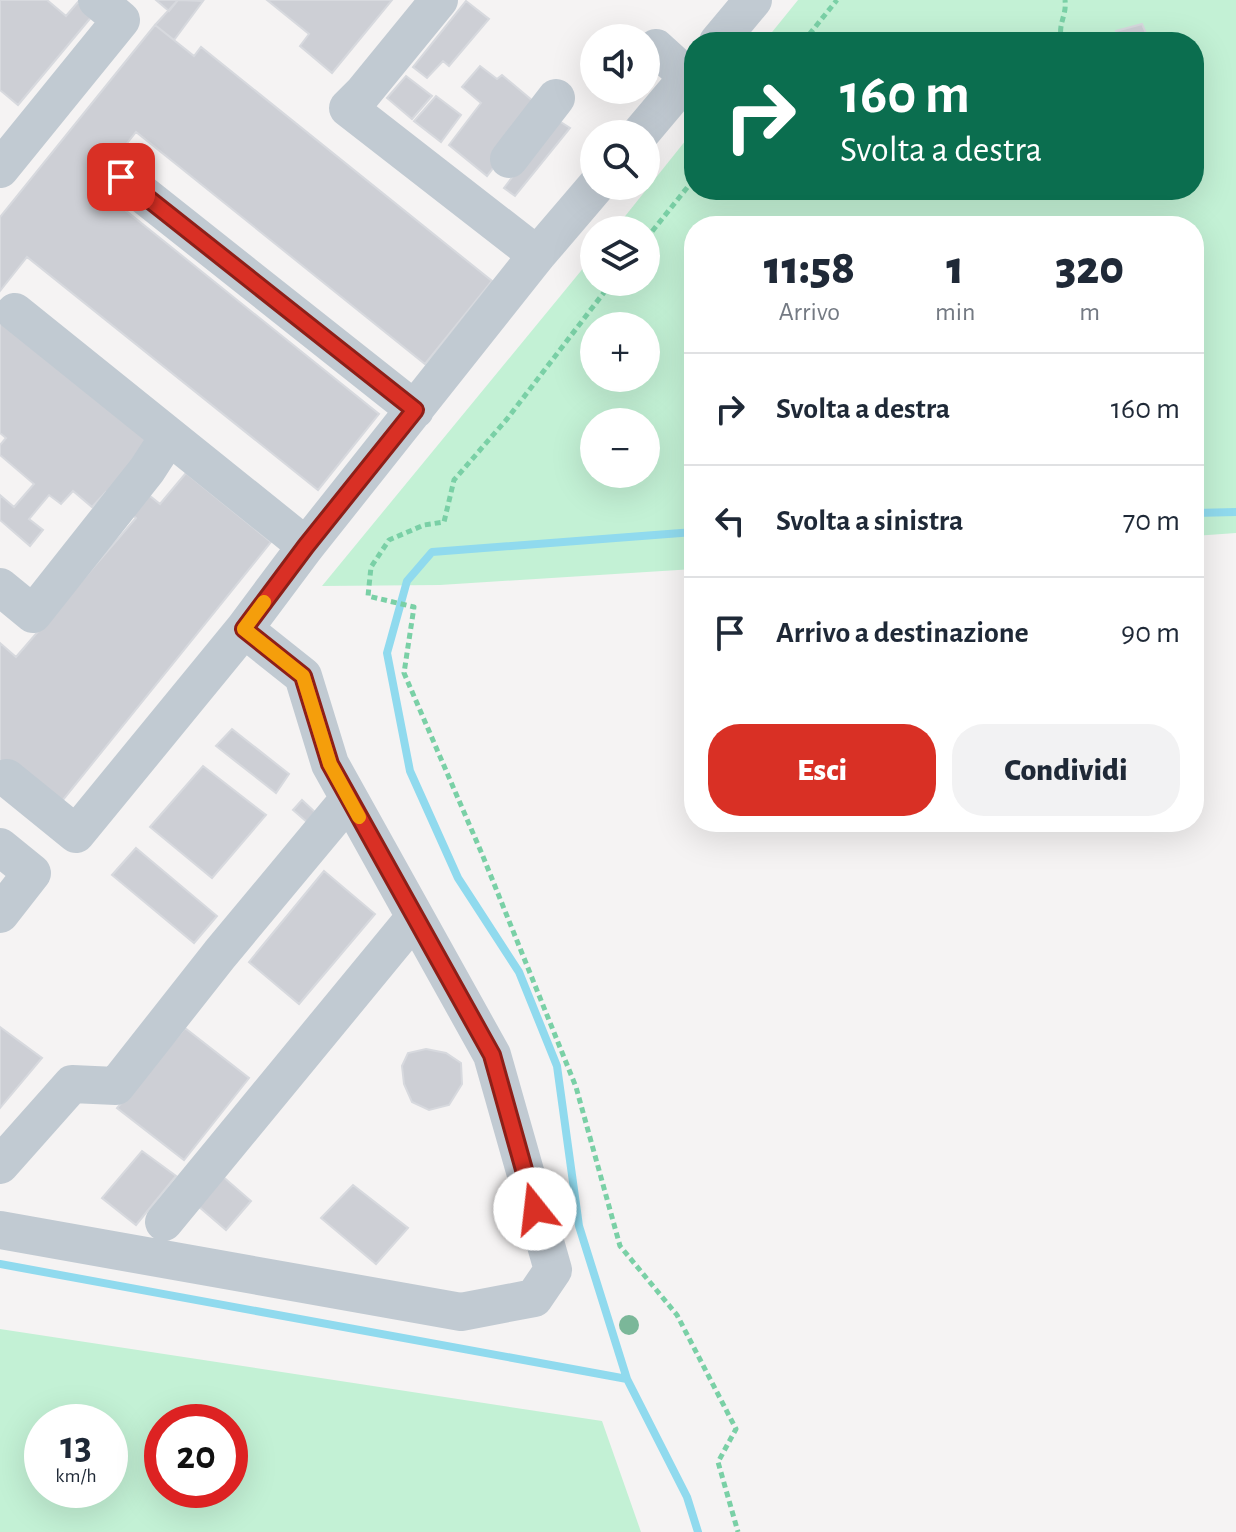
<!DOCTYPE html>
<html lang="it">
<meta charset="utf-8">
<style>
body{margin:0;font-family:"Alegreya Sans",sans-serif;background:#f2f2f3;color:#1f2937;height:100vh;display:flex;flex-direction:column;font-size:30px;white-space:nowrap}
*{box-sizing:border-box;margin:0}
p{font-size:26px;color:#747a83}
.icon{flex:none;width:44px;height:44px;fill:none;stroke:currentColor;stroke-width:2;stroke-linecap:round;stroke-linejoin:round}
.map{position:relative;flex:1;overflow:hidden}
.panel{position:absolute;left:684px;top:216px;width:520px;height:616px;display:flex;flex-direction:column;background:#fff;border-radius:32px;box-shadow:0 8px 32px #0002}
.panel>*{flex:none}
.top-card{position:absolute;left:684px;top:32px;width:520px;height:168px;border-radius:32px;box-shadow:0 8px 32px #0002;background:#0b6e4f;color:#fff;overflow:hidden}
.controls{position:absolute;left:580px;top:24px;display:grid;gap:16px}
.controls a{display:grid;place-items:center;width:80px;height:80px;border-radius:50%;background:#fff;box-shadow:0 8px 32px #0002;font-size:40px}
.speed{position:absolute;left:24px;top:1404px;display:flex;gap:16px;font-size:40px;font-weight:700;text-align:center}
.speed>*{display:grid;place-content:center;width:104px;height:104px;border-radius:50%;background:#fff;box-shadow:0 8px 32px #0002;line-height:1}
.speed small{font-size:20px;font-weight:400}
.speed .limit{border:12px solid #d22;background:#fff;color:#111}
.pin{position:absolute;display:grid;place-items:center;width:68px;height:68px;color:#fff;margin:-34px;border-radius:16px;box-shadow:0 4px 12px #0006}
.me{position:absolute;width:88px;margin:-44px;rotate:344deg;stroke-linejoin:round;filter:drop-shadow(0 0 6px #0008)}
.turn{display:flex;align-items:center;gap:28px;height:168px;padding:0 24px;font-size:36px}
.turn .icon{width:104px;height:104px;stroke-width:2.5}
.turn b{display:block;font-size:56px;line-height:68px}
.eta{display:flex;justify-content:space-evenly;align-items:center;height:136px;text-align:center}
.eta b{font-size:48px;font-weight:800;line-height:56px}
.cta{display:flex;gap:16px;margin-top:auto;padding:16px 24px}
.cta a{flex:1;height:92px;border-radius:32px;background:#d93025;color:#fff;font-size:32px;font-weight:800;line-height:92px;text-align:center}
.cta a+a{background:#f2f2f3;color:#1f2937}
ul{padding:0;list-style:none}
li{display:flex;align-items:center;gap:24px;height:112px;padding:0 24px;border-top:2px solid #e0e1e3}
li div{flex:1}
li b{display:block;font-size:30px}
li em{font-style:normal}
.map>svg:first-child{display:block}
</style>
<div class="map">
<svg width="1236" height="1532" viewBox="0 0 1236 1532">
<rect width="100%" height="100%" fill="#f5f3f3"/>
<path fill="#c3f1d5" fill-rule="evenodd" d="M 798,0 L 1236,0 L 1236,533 L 1194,536 L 1194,226 L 694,226 L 694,569 L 440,585 L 322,586 L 594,255 L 594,282 L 646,282 L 646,230 L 614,230 L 694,130 L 694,190 L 1194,190 L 1194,42 L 764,42 ZM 594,326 L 646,326 L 646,378 L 594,378 ZM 594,422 L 646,422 L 646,474 L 594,474 Z
M 0,1329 L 602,1421 L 641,1532 L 0,1532 ZM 42,1422 L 110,1422 L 110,1490 L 42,1490 ZM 162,1422 L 230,1422 L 230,1490 L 162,1490 Z"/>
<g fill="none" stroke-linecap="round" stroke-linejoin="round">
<path stroke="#90daee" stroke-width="8" d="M 1194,513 L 1236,512
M 0,1264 L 627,1379 L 579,1226 L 557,1066 L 519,972 L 458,878 L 410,771 L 387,653 L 407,581 L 432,552 L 694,532
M 627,1379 L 687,1497 L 698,1532"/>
</g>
<path fill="#cdcfd5" stroke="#d7d9de" stroke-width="2" d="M 0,0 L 47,0 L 66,16 L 78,2 L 93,15 L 18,105 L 0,90 Z
M 156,0 L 178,0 L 169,11 Z
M 178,0 L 203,1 L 174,40 L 155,25 Z
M 267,0 L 392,0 L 332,73 L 300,46 L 309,34 Z
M 466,1 L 489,19 L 449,66 L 443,61 L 427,78 L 413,67 Z
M 1142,24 L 1150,42 L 1121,42 L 1116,31 Z
M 155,25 L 194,56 L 201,47 L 492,281 L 425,364 L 136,132 L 94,185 L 379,414 L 318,490 L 27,257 L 0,291 L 0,217 Z
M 480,66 L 497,79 L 502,75 L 540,107 L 487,176 L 449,145 L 481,103 L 462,87 Z
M 406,76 L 432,96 L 412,119 L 387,98 Z
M 436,96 L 461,115 L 441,142 L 414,121 Z
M 556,119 L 570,128 L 515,196 L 504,188 Z
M 0,322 L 150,442 L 124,475 L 160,504 L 186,473 L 271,542 L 58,806 L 0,760 L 0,643 L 16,657 L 136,518 L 106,492 L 92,507 L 73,491 L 61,504 L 49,495 L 29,519 L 43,530 L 30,546 L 0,520 L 0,495 L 14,507 L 34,484 L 0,455 L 0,445 L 6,438 L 0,433 Z
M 232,729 L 289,774 L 276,793 L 216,746 Z
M 203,766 L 266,815 L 212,878 L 150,827 Z
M 302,800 L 315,812 L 307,822 L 293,810 Z
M 136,848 L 217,916 L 194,943 L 112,875 Z
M 324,871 L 375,914 L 299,1004 L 249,962 Z
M 0,1027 L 42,1058 L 0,1108 Z
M 185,1028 L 249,1078 L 184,1160 L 117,1108 Z
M 426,1049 L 446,1053 L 461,1063 L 462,1084 L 449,1105 L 429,1110 L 412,1102 L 404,1084 L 402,1066 L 408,1053 Z
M 142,1151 L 176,1176 L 136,1225 L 102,1198 Z
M 221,1175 L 251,1201 L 226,1230 L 197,1205 Z
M 353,1185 L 408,1228 L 376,1264 L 321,1218 Z"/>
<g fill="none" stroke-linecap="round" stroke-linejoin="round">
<path stroke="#7ad0a6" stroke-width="5" stroke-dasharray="6 4" stroke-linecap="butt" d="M 803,42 L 837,0
M 1062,42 C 1057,23 1067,17 1065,0
M 646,239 L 694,179
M 612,282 L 507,419 L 454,480 L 444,522 L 424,525 L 389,540 L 371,567 L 368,596 L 414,607 L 404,673 L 482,854 L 576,1087 L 620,1246 L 677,1315 L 736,1429 L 718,1462 L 738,1532"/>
<path stroke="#c1cad2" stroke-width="38" d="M 439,0 L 363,93 L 348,108 L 537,255
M 718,42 L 753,0
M 640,134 L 688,77 L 656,48
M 509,159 L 556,98
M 0,169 L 121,20 L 97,0
M 121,177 L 415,410
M 15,312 L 306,546
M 0,587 L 33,614 L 147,470 L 169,436
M 7,778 L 76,834 L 244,629
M 0,847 L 32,873 L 0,914
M 0,1165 L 72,1084 L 116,1086 L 220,954 L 349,799
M 164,1222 L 415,917
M 0,1230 L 461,1312 L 534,1298 L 553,1270 L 492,1055 L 330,764 L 303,676 L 244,629 L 306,546 L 537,255 L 596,186"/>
</g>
<circle fill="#7bb799" cx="629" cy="1325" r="10"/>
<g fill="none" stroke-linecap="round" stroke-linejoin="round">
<g stroke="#8d1f18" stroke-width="20">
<path id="route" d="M 121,177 L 415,410 L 306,546 L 244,629 L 303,676 L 330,764 L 492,1055 L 535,1209"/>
</g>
<use href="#route" stroke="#d93025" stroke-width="14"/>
<path stroke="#f59e0b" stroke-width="14" d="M 264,602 L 244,629 L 303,676 L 330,764 L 359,817"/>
</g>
</svg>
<div class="controls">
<a><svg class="icon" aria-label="sound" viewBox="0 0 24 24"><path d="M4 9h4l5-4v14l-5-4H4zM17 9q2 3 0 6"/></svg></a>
<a><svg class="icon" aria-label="search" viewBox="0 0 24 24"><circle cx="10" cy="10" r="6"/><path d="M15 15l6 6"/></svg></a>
<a><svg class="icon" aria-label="layers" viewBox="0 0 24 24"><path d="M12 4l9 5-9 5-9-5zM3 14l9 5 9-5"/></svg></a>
<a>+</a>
<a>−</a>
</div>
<div class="speed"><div>13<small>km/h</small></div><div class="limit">20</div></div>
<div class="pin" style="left:121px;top:177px;background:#d93025"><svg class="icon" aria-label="arrive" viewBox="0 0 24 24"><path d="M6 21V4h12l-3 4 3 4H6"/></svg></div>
<svg class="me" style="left:535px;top:1209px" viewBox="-20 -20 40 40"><circle r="19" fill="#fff"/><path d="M0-13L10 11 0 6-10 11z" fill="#d93025"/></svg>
<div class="top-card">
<div class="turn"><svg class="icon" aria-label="right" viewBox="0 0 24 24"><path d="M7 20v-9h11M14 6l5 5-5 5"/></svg><div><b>160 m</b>Svolta a destra</div></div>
</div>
<section class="panel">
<div class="eta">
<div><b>11:58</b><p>Arrivo</p></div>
<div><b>1</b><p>min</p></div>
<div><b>320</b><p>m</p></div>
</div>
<ul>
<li><svg class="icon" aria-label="right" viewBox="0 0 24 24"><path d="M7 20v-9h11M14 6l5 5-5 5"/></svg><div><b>Svolta a destra</b></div><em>160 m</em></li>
<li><svg class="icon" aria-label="left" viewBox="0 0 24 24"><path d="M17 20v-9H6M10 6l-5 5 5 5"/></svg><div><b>Svolta a sinistra</b></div><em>70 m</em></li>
<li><svg class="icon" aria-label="arrive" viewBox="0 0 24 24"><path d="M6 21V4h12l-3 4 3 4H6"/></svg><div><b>Arrivo a destinazione</b></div><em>90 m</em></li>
</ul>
<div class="cta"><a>Esci</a><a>Condividi</a></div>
</section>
</div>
